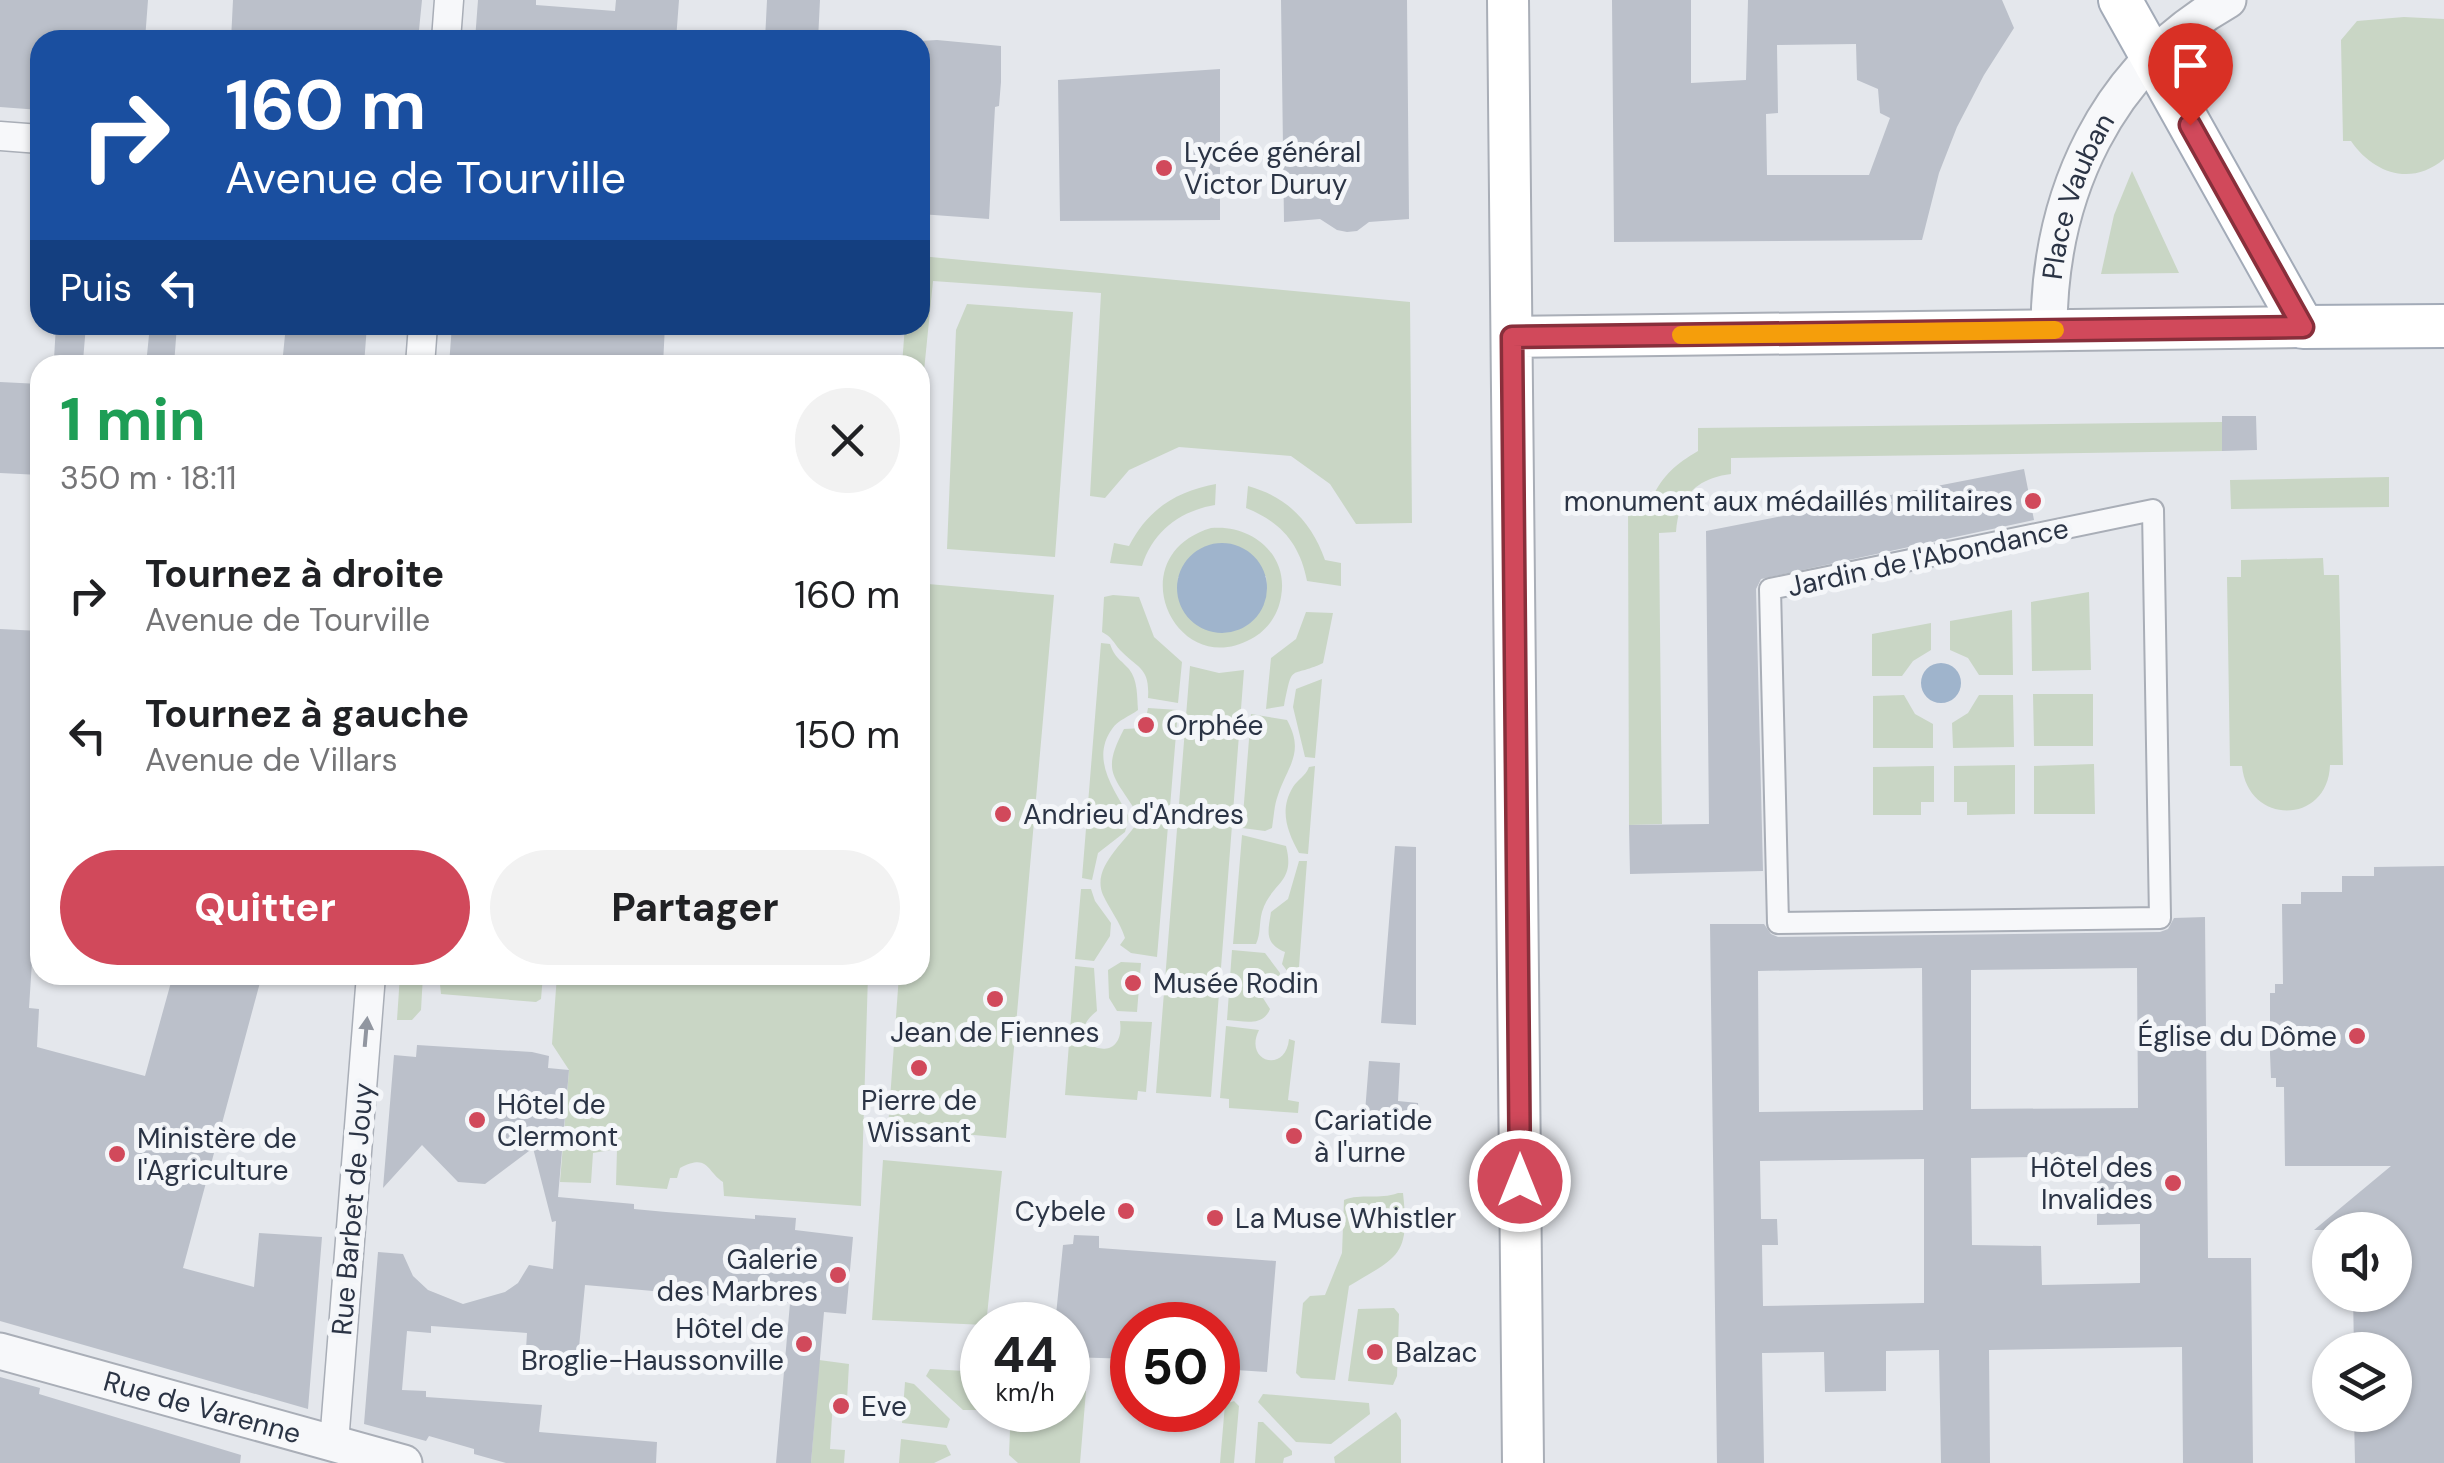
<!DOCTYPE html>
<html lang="fr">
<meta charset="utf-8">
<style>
body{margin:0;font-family:"DM Sans",sans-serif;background:#f2f2f2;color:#202124;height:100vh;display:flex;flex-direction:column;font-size:38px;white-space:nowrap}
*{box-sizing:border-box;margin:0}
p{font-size:32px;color:#757577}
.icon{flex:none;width:55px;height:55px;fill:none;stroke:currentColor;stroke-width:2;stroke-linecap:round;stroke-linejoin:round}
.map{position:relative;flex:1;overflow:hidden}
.details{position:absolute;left:30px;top:355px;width:900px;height:630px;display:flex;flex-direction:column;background:#fff;border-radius:30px;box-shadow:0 2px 8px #0004}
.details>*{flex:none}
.hud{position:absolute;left:30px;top:30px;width:900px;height:305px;border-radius:30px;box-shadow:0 2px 8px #0004;background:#1a4fa0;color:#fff;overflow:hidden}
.fabs{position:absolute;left:2312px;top:1212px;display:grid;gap:20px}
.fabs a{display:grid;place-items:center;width:100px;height:100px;border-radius:50%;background:#fff;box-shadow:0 2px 8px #0004;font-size:50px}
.speed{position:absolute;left:960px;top:1302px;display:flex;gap:20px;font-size:50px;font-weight:700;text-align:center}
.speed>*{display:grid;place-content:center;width:130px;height:130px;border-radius:50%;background:#fff;box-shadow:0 2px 8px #0004;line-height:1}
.speed small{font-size:25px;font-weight:400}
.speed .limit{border:15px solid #d22;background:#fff;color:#111}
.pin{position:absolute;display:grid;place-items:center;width:85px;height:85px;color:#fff;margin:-102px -42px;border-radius:50% 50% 50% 0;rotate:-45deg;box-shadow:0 0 10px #0007}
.pin .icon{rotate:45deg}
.me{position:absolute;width:110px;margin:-55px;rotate:0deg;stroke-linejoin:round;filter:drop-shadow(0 0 8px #0008)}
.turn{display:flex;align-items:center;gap:35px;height:210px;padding:0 30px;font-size:45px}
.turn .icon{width:130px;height:130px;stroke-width:2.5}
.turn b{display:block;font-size:70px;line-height:85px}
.then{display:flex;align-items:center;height:95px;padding:0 30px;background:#0003;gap:20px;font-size:38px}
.round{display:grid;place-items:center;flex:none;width:105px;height:105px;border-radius:52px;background:#f2f2f2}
.summary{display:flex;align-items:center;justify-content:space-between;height:170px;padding:0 30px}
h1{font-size:60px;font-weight:700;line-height:75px;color:#1e9e55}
.action{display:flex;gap:20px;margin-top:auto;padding:20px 30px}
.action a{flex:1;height:115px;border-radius:60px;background:#d1495b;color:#fff;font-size:40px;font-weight:700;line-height:115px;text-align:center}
.action a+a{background:#f2f2f2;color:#202124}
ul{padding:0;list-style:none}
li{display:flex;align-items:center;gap:30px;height:140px;padding:0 30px}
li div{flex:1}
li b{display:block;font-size:38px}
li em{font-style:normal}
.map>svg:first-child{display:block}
</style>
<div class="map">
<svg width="2444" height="1463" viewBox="0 0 2444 1463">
<rect width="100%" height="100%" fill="#e4e7ec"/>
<path fill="#c9d6c5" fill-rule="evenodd" d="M 2404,17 L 2444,19 L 2444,159 C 2411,187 2373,173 2351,141 L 2343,141 L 2341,40 L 2357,21 Z
M 2132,171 L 2179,273 L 2101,274 L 2114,215 Z
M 920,256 L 1410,302 L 1412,523 L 1356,524 L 1330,484 L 1291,456 L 1179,447 L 1129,470 L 1105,498 L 1090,496 L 1101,293 L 933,281 L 920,411 L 920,365 L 902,365 L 905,325 L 920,325 Z
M 967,304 L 1073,312 L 1055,557 L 947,549 L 956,330 Z
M 2222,422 L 2222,451 L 1731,458 L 1731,474 C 1697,478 1678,497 1676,532 L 1659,533 L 1662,824 L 1629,825 L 1628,500 L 1652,498 C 1663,475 1676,464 1698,451 L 1698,428 Z
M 2389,477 L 2389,507 L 2231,509 L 2230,480 Z
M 1216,484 L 1215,505 C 1180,511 1153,531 1142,566 L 1110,563 L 1114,543 L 1129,546 C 1148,509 1177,491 1216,484 Z
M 1248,486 C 1288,497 1312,523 1325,560 L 1341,563 L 1341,586 L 1307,581 C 1300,544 1281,522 1246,508 Z
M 1211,528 C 1251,524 1289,554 1281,597 C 1278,615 1267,631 1251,639 C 1175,681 1118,556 1211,528 ZM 1266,576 C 1273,654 1173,645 1178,577 Z
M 2323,558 L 2324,575 L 2339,575 L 2343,765 L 2330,765 C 2328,825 2248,826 2242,766 L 2230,766 L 2227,577 L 2241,577 L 2241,560 Z
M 928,584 L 1054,595 L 1006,1138 L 888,1127 L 899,975 L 920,975 L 920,689 Z
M 2089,592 L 2091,670 L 2032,671 L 2031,602 Z
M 1113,595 L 1139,597 L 1154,637 L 1182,662 L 1178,703 L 1148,698 C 1150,667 1138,669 1120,650 C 1113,642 1112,637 1102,632 L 1104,597 Z
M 2012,610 L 2013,675 L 1979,675 L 1968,658 L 1950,650 L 1950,621 Z
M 1306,612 L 1333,613 L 1323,663 C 1289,679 1293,661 1284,706 L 1266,709 L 1271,658 L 1296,639 Z
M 1931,623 L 1931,650 L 1913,661 L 1902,676 L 1872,676 L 1872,634 Z
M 1101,643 L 1110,644 C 1115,658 1120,659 1129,669 C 1138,680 1137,697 1138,710 C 1130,716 1118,720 1112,729 C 1090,760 1115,790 1129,817 L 1125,832 L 1098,853 L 1092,880 L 1082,878 Z
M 1190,666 L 1219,673 L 1244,670 L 1211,1097 L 1156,1093 Z
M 1322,679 L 1315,758 L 1305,757 L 1293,707 L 1296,689 Z
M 2033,694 L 2093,694 L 2093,746 L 2034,746 Z
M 1904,695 L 1915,714 L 1933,724 L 1933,748 L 1873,748 L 1873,696 Z
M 1979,695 L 2013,695 L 2014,747 L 1953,748 L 1952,723 L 1968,713 Z
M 1148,708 L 1178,710 L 1169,819 L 1137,813 C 1114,775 1101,773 1124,729 L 1144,728 Z
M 1251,714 L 1287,720 C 1305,753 1288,765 1278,795 C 1274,806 1274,816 1272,828 L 1265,831 L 1242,828 Z
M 2094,764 L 2095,814 L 2034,814 L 2034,766 Z
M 2015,765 L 2015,814 L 1967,815 L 1967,802 L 1954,802 L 1954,766 Z
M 1315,766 L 1308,854 L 1299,853 C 1287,831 1279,810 1293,787 C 1298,779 1305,777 1309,767 Z
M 1934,766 L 1934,802 L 1921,802 L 1921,815 L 1873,815 L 1873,767 Z
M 1139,820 L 1168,826 L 1157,957 L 1131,953 L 1120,945 L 1125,938 C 1120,922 1110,910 1103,895 C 1091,867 1125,843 1139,820 Z
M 1242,835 L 1286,846 C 1296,884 1271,882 1262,912 C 1259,923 1261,933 1256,944 L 1233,944 Z
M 1299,861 L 1307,861 L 1298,980 L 1293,979 L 1282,964 L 1285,952 C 1264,943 1268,932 1271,912 L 1288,899 Z
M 1081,889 L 1091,889 L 1095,901 L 1111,923 L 1110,936 L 1094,961 L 1075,959 Z
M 1232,950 L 1265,953 L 1280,973 L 1278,987 L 1263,998 L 1270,1009 C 1263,1027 1244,1021 1227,1020 Z
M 1121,962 L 1141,963 L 1137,1012 L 1117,1011 L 1109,998 L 1108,970 Z
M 1075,966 L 1094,968 L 1097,1011 C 1055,1043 1127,1072 1120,1021 L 1152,1022 L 1146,1092 L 1138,1091 L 1137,1100 L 1065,1095 Z
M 400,975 L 423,975 L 421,1010 L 412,1020 L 397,1020 Z
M 439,975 L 543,975 L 541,999 L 536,1002 L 441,994 Z
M 557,975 L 868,975 L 861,1206 L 724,1196 L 723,1182 C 706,1171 709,1153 680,1168 L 677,1178 L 670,1178 L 667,1189 L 616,1185 L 617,1149 L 593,1153 L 591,1183 L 560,1182 L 569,1070 L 552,1044 Z
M 1226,1026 L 1259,1030 C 1243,1062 1286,1074 1289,1039 L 1295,1041 L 1288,1100 L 1299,1102 L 1298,1113 L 1229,1108 L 1229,1099 L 1220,1098 Z
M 883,1160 L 1002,1171 L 986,1325 L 872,1320 Z
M 1398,1193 L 1403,1193 C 1410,1256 1399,1256 1349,1286 L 1335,1380 L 1301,1378 L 1296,1373 L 1303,1303 L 1310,1296 L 1325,1295 L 1342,1253 L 1344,1200 C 1361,1193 1379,1200 1398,1193 Z
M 1394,1308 L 1399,1314 L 1397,1376 L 1393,1385 L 1348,1381 L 1358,1309 Z
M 819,1360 L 849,1364 L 847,1400 L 833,1400 L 830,1449 L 845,1450 L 844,1463 L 811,1463 Z
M 930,1369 L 982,1372 L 982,1410 L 988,1410 L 963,1410 L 926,1376 Z
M 905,1382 L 914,1384 L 950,1419 L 947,1428 L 902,1423 Z
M 1077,1389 L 1086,1391 L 1080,1463 L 1018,1463 L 1009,1455 L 1010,1430 L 1043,1410 L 1068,1410 L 1068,1395 Z
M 1263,1394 L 1369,1403 L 1370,1414 L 1331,1444 L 1296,1442 L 1258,1402 Z
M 1234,1401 L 1239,1406 L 1234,1463 L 1220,1463 L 1225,1404 Z
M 1396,1412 L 1401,1420 L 1401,1463 L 1335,1463 L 1334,1457 Z
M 1258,1422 L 1263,1422 L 1292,1451 L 1292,1455 L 1284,1458 L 1283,1463 L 1255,1463 Z
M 901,1439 L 946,1445 L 951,1455 L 934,1463 L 899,1463 Z"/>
<path fill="#9fb4cc" d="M1177 588a45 45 0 1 1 90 0a45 45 0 1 1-90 0Z
M1921 683a20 20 0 1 1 40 0a20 20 0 1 1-40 0Z"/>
<path fill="#bbc0ca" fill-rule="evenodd" d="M 0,0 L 148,0 L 145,40 L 58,34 L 57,40 L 40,40 L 40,110 L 0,107 Z
M 233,0 L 422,0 L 418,40 L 231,40 Z
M 478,0 L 536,0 L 536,5 L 615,11 L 616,0 L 679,0 L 676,40 L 475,40 Z
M 767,0 L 820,0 L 818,40 L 765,40 Z
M 1281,0 L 1407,0 L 1409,219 L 1369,222 L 1357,231 L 1347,232 L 1337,230 L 1320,219 L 1284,222 Z
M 1612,0 L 1691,0 L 1691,83 L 1746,80 L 1748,0 L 2002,0 L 2014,28 L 1984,75 L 1957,127 L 1939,173 L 1922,240 L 1614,242 ZM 1856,44 L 1857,80 L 1878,89 L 1880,113 L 1890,118 L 1869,175 L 1767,175 L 1766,114 L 1778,113 L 1777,45 Z
M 937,40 L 1001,46 L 1001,82 L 999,106 L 995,107 L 989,219 L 920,214 L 920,41 Z
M 1220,69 L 1220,220 L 1060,221 L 1058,80 Z
M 56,325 L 86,325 L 83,361 L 54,359 Z
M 150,325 L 177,325 L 174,365 L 146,365 Z
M 286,325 L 367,325 L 364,365 L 282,365 Z
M 452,325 L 665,325 L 663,365 L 449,365 Z
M 0,382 L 40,384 L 40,475 L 0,473 Z
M 2222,416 L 2256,416 L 2257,450 L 2222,451 Z
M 2024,469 L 2034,520 L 1761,579 L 1756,589 L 1763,871 L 1630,874 L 1629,825 L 1709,824 L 1706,531 Z
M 0,629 L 40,631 L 40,838 L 29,1008 L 39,1009 L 37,1047 L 145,1076 L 173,975 L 262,975 L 183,1268 L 254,1287 L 259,1233 L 322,1237 L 308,1409 L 0,1321 Z
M 1395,846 L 1416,847 L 1416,1025 L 1381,1023 Z
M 2444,866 L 2444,1463 L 2355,1463 L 2354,1415 L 2395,1415 L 2395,1350 L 2354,1350 L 2353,1295 L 2395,1295 L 2395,1230 L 2314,1230 L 2391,1166 L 2285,1166 L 2284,1087 L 2276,1087 L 2276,1078 L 2271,1078 L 2270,1054 L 2270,993 L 2275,993 L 2275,984 L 2283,984 L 2282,904 L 2301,904 L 2301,892 L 2342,892 L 2342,876 L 2374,876 L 2374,867 Z
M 2205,917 L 2208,1258 L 2251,1258 L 2253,1463 L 2183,1463 L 2182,1347 L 1989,1350 L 1990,1463 L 1941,1463 L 1939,1350 L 1886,1351 L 1886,1391 L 1825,1392 L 1824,1352 L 1762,1353 L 1764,1463 L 1717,1463 L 1710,924 L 1764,924 L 1771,934 L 1778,937 L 2160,932 L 2168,929 L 2174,918 ZM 1922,968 L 1923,1110 L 1759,1112 L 1758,971 ZM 2137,968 L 2138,1108 L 1971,1109 L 1971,970 ZM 2097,1156 L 2097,1225 L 2140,1224 L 2140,1283 L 2042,1285 L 2041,1246 L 1972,1245 L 1971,1158 ZM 1924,1159 L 1924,1303 L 1763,1306 L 1762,1245 L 1778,1245 L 1777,1219 L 1761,1219 L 1760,1161 Z
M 417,1045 L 532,1052 L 549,1056 L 548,1068 L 569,1070 L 558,1197 L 634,1204 L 634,1209 L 666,1212 L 755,1219 L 755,1215 L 796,1218 L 795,1230 L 853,1237 L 846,1314 L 824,1312 L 811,1463 L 776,1463 L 790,1303 L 585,1285 L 577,1368 L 525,1365 L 527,1333 L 431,1326 L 431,1333 L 407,1331 L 402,1390 L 426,1391 L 426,1397 L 542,1405 L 539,1432 L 657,1442 L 656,1463 L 506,1463 L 474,1454 L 474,1449 L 429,1436 L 426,1441 L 364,1424 L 378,1252 L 403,1254 L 413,1276 L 428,1290 L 463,1304 L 505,1292 L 518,1283 L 529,1265 L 553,1269 L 556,1221 L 552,1222 L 533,1148 L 485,1184 L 458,1182 L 422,1145 L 383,1188 L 394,1055 L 416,1057 Z
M 1369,1061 L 1400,1063 L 1398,1101 L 1418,1103 L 1419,1130 L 1364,1125 Z
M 1074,1235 L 1099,1236 L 1099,1248 L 1276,1261 L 1267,1372 L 1220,1369 L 1218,1325 L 1132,1325 L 1132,1359 L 1068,1357 L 1068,1325 L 1055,1325 L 1063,1245 L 1073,1244 Z
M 0,1377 L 40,1388 L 39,1394 L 241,1455 L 240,1463 L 0,1463 Z"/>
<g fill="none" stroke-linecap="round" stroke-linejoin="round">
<g stroke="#a9aeb7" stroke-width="24">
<path id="pedestrian" d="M 2153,510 L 2160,918 L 1778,923 L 1770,589 Z"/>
</g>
<g stroke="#a9aeb7" stroke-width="31">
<path id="minor" d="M 446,40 L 449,0
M 0,136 L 40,139
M 420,365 L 423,325
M 334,1443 L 371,975"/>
</g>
<g stroke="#a9aeb7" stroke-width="39">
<g id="tertiary">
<path id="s1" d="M 2049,330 C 2049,194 2106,69 2228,0"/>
<path id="s2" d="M 0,1351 L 404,1463"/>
</g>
</g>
<g stroke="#a9aeb7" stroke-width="44">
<path id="secondary" d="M 1508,0 L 1523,1463
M 1512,337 L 2303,327"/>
</g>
<g stroke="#a3abb8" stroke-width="46">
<path id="primary" d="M 2120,0 L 2303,327 L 2444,326"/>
</g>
<use href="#pedestrian" stroke="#f7f8fa" stroke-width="20"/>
<use href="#minor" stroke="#f7f8fa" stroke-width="28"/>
<use href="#tertiary" stroke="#f7f8fa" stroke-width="35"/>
<use href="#secondary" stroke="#fff" stroke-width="40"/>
<use href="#primary" stroke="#fff" stroke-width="42"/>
</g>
<defs><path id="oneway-solid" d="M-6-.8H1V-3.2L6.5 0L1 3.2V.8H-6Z" transform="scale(2.5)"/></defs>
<use fill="#9196a0" href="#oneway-solid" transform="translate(366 1032) rotate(-85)"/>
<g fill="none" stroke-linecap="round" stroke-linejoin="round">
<g stroke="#882f3b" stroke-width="25">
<path id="route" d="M 1520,1181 L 1512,337 L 2303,327 L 2190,125"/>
</g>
<use href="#route" stroke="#d1495b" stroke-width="18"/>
<path stroke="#f59e0b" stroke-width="18" d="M 1681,335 L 2055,330"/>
</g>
<g fill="#d1495b" stroke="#f4f6f9" stroke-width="4">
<circle cx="1164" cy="168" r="10"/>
<circle cx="2033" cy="501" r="10"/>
<circle cx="1146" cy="725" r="10"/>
<circle cx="1003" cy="814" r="10"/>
<circle cx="1133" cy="983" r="10"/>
<circle cx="995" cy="999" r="10"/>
<circle cx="2357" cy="1036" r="10"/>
<circle cx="919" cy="1068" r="10"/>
<circle cx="477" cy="1120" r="10"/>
<circle cx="1294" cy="1136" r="10"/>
<circle cx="117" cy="1154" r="10"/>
<circle cx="2173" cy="1183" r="10"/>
<circle cx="1126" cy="1211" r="10"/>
<circle cx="1215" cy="1218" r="10"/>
<circle cx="838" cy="1275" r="10"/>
<circle cx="804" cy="1344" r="10"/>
<circle cx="1375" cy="1352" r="10"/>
<circle cx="841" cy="1406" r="10"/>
</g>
<g text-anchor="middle" stroke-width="10" stroke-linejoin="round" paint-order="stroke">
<g font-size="28" fill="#2b3445" stroke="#f4f6f9" text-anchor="start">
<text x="1184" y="162">Lycée général<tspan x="1184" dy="32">Victor Duruy</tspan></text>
<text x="2013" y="511" text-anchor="end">monument aux médaillés militaires</text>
<text x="1166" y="735">Orphée</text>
<text x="1023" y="824">Andrieu d'Andres</text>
<text x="1153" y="993">Musée Rodin</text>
<text x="995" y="1042" text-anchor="middle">Jean de Fiennes</text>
<text x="2337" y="1046" text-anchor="end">Église du Dôme</text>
<text x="919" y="1110" text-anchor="middle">Pierre de<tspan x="919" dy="32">Wissant</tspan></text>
<text x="497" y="1114">Hôtel de<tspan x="497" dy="32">Clermont</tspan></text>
<text x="1314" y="1130">Cariatide<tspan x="1314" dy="32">à l'urne</tspan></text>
<text x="137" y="1148">Ministère de<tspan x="137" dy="32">l'Agriculture</tspan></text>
<text x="2153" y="1177" text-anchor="end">Hôtel des<tspan x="2153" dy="32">Invalides</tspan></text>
<text x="1106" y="1221" text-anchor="end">Cybele</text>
<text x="1235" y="1228">La Muse Whistler</text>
<text x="818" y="1269" text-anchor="end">Galerie<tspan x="818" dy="32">des Marbres</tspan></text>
<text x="784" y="1338" text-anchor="end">Hôtel de<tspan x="784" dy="32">Broglie-Haussonville</tspan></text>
<text x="1395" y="1362">Balzac</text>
<text x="861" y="1416">Eve</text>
</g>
<g font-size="28" fill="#2b3445" stroke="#f4f6f9">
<text dy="10" stroke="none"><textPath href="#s1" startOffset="138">Place Vauban</textPath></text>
<text transform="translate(1928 557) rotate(-12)" y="10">Jardin de l'Abondance</text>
<text transform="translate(352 1209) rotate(-85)" y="10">Rue Barbet de Jouy</text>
<text dy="10" stroke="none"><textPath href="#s2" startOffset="210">Rue de Varenne</textPath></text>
</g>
</g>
</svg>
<div class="fabs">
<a><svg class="icon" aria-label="sound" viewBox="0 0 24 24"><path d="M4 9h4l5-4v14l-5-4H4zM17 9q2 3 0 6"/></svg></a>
<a><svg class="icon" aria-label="layers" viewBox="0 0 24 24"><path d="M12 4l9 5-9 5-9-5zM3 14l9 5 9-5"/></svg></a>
</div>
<div class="speed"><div>44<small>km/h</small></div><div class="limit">50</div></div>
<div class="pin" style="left:2190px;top:125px;background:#d93025"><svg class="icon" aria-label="arrive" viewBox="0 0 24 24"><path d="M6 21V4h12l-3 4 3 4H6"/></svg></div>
<svg class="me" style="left:1520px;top:1181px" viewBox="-20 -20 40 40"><circle r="17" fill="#d1495b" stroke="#fff" stroke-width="3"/><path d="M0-11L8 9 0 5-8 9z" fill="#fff"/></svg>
<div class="hud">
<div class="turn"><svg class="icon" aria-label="right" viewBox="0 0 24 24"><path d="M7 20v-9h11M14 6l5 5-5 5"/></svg><div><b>160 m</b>Avenue de Tourville</div></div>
<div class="then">Puis<svg class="icon" aria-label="left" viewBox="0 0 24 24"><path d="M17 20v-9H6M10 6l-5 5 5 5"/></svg></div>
</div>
<section class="details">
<div class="summary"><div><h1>1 min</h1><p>350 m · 18:11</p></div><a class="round"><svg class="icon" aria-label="close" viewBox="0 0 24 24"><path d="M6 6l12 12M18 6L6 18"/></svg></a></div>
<ul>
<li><svg class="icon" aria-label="right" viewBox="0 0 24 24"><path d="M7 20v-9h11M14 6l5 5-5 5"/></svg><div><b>Tournez à droite</b><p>Avenue de Tourville</p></div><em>160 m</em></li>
<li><svg class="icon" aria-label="left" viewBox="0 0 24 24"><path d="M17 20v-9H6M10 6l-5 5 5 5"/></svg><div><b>Tournez à gauche</b><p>Avenue de Villars</p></div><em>150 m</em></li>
</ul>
<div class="action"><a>Quitter</a><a>Partager</a></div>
</section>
</div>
